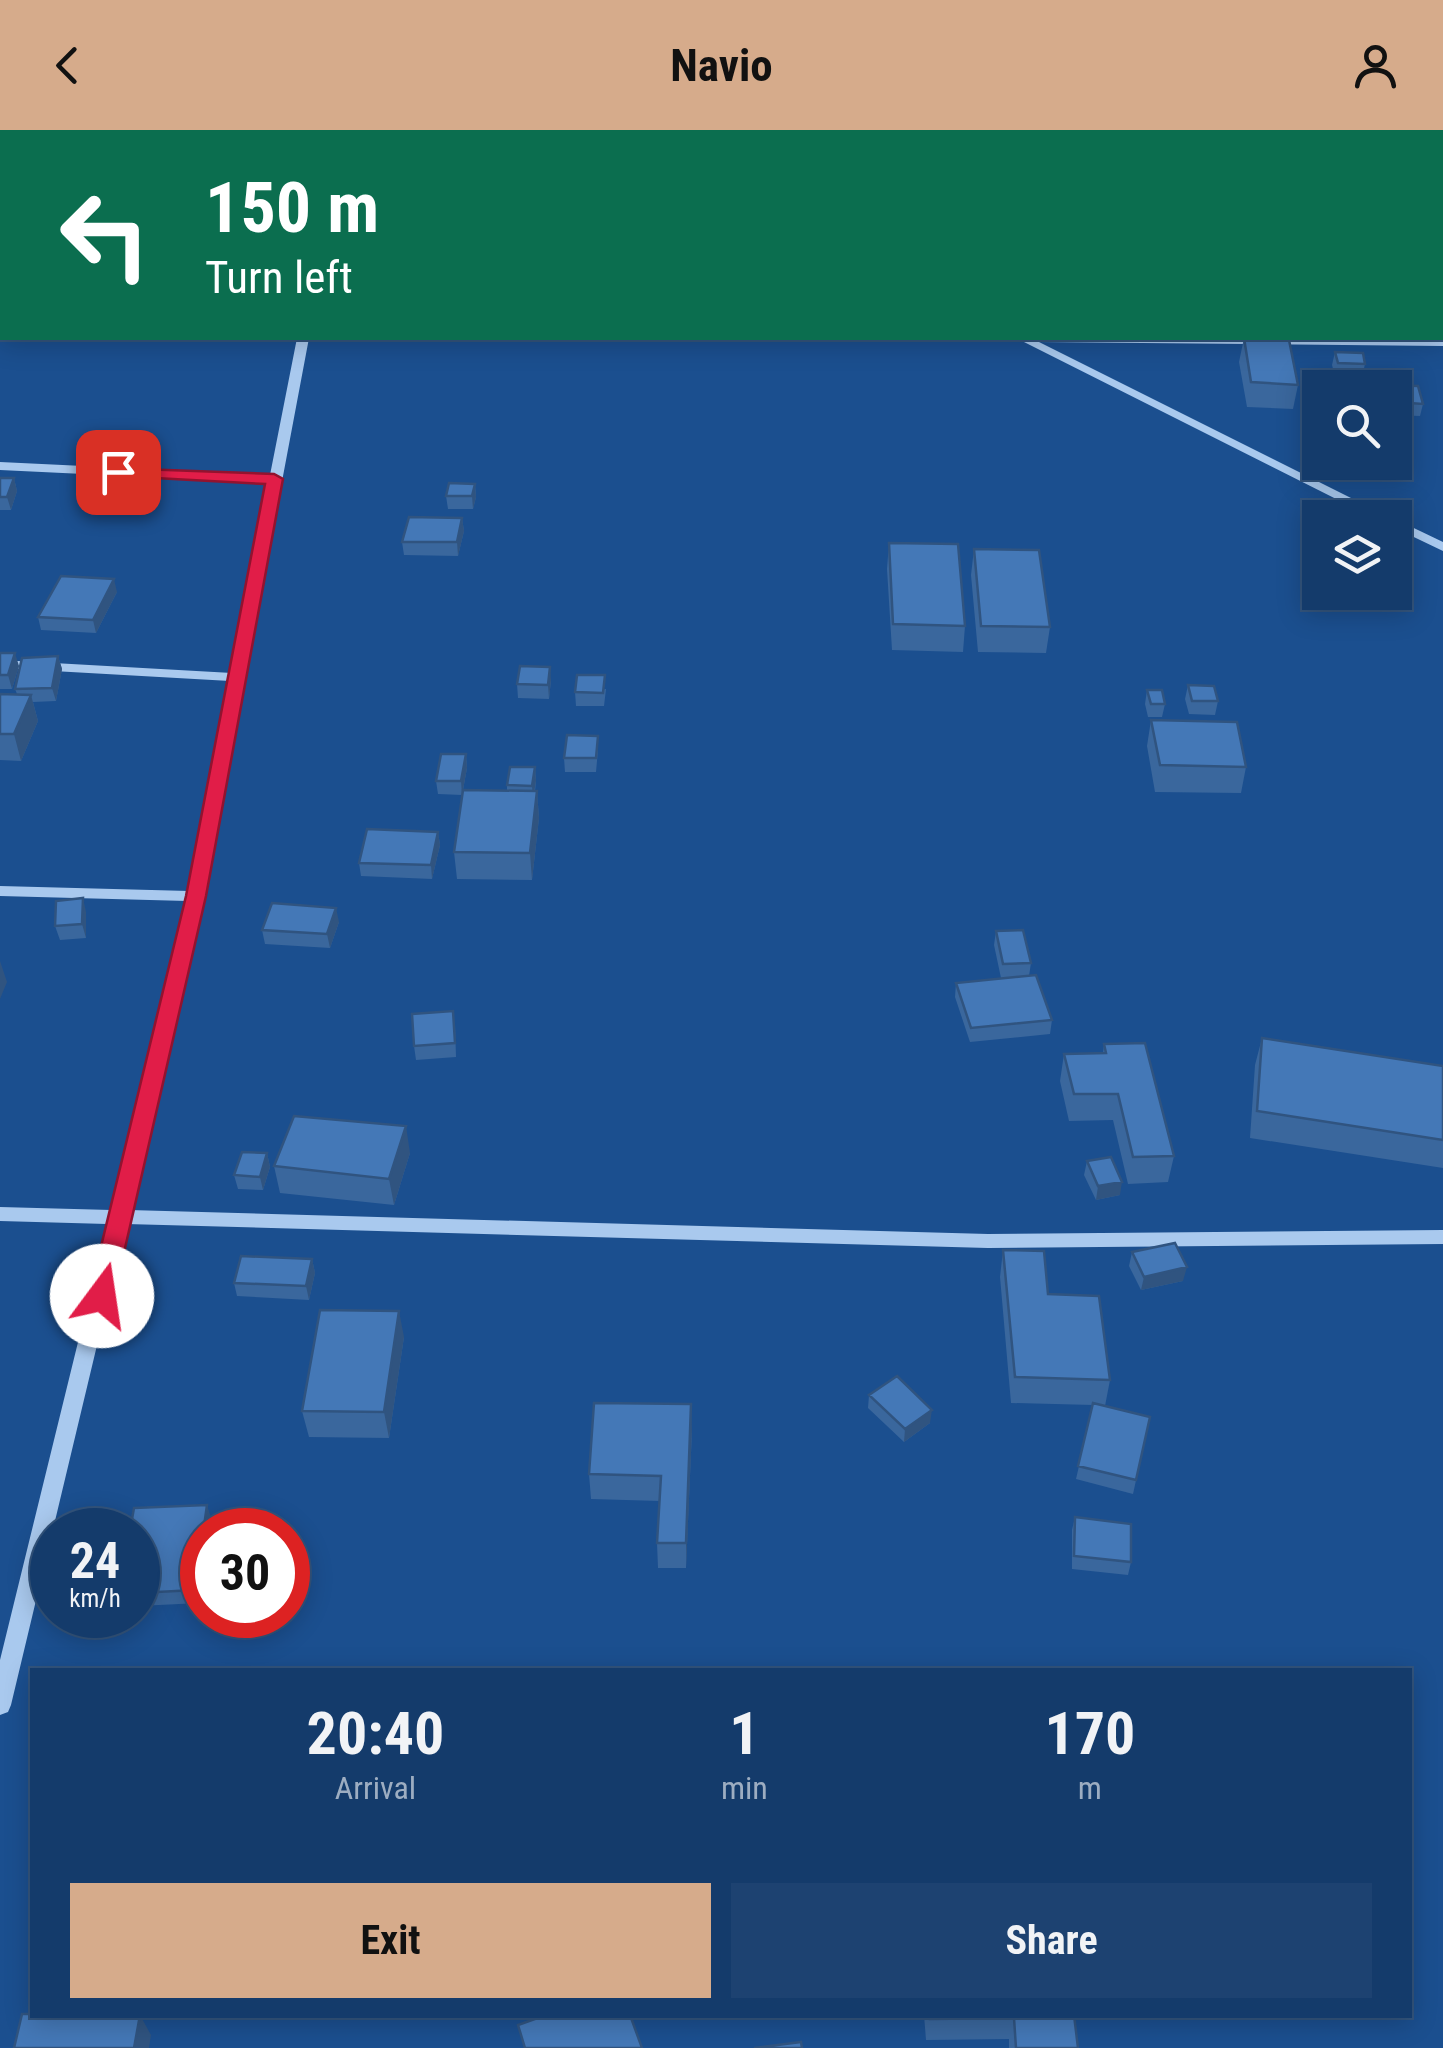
<!DOCTYPE html>
<style>
body{margin:0;font-family:"Roboto Condensed",sans-serif;background:#1d4271;color:#f1f3f6;height:100vh;display:flex;flex-direction:column;font-size:38px;white-space:nowrap}
*{box-sizing:border-box;margin:0}
p{font-size:32px;color:#9dadc1}
.icon{flex:none;width:55px;height:55px;fill:none;stroke:currentColor;stroke-width:2;stroke-linecap:round;stroke-linejoin:round}
.map{position:relative;flex:1;overflow:hidden}
.panel{position:absolute;left:30px;top:1538px;width:1382px;height:350px;display:flex;flex-direction:column;background:#143b6b;border-radius:0px;box-shadow:0 5px 25px #0003,0 0 0 2px #33557e}
.panel>*{flex:none}
.top-card{position:absolute;left:0px;top:0px;width:1445px;height:210px;box-shadow:0 5px 25px #0003,0 0 0 2px #33557e;background:#0b6e4f;color:#fff;overflow:hidden}
.fabs{position:absolute;left:1302px;top:240px;display:grid;gap:20px}
.fabs a{display:grid;place-items:center;width:110px;height:110px;border-radius:0px;background:#143b6b;box-shadow:0 5px 25px #0003,0 0 0 2px #33557e;font-size:50px}
.speed{position:absolute;left:30px;top:1378px;display:flex;gap:20px;font-size:50px;font-weight:700;text-align:center}
.speed>*{display:grid;place-content:center;width:130px;height:130px;border-radius:50%;background:#143b6b;box-shadow:0 5px 25px #0003,0 0 0 2px #33557e;line-height:1}
.speed small{font-size:25px;font-weight:400}
.speed .limit{border:15px solid #d22;background:#fff;color:#111}
.pin{position:absolute;display:grid;place-items:center;width:85px;height:85px;color:#fff;margin:-42px;border-radius:20px;box-shadow:0 5px 15px #0006}
.me{position:absolute;width:110px;margin:-55px;rotate:14deg;stroke-linejoin:round;filter:drop-shadow(0 0 8px #0008)}
.turn{display:flex;align-items:center;gap:35px;height:210px;padding:0 40px;font-size:45px}
.turn .icon{width:130px;height:130px;stroke-width:2.5}
.turn b{display:block;font-size:70px;line-height:85px}
.eta{display:flex;justify-content:space-evenly;align-items:center;height:170px;text-align:center}
.eta b{font-size:60px;font-weight:700;line-height:70px}
.cta{display:flex;gap:20px;margin-top:auto;padding:20px 40px}
.cta a{flex:1;height:115px;border-radius:0px;background:#d6ab8b;color:#111;font-size:40px;font-weight:700;line-height:115px;text-align:center}
.cta a+a{background:#1d4271;color:#f1f3f6}
header{display:flex;justify-content:space-between;align-items:center;height:130px;padding:0 40px;background:#d6ab8b;color:#111;font-size:45px;font-weight:700}
.map>svg:first-child{display:block}
</style>
<header><svg class="icon" aria-label="back" viewBox="0 0 24 24"><path d="M15 5l-7 7 7 7"/></svg>Navio<svg class="icon" aria-label="person" viewBox="0 0 24 24"><circle cx="12" cy="8" r="4"/><path d="M4 21q1-7 8-7t8 7"/></svg></header>
<div class="map">
<svg width="1443" height="1918" viewBox="0 0 1443 1918">
<rect width="100%" height="100%" fill="#1b4f8f"/>
<g fill="none" stroke-linecap="round" stroke-linejoin="round">
<path fill="#a9c9ee" fill-rule="evenodd" d="M 337,0 L 347,0 L 347,2 L 337,2 Z
M 0,35 L 2,35 L 2,41 L 0,41 Z
M 1442,75 L 1443,75 L 1443,81 L 1442,81 Z
M 0,172 L 2,172 L 2,178 L 0,178 Z
M 297,208 L 309,208 L 204,766 L 129,1080 L 988,1104 L 1443,1100 L 1443,1114 L 988,1118 L 126,1094 L 11,1575 L 8,1582 L 0,1585 L 0,1530 L 107,1094 L 0,1091 L 0,1077 L 111,1080 L 187,771 L 0,766 L 0,756 L 189,761 L 230,551 L 0,538 L 0,530 L 232,543 L 269,353 L 0,340 L 0,332 L 270,345 Z
M 972,208 L 1443,210 L 1443,216 L 1039,212 L 1391,388 L 1374,388 L 1024,212 L 978,211 Z
M 1395,389 L 1443,412 L 1443,421 L 1395,398 Z"/>
</g>
<path fill="#3a679d" d="M 1244,208 L 1298,255 L 1293,279 L 1247,277 L 1239,232 Z
M 1335,222 L 1365,234 L 1362,247 L 1335,246 L 1332,235 Z
M 1313,251 L 1320,258 L 1320,281 L 1314,280 L 1310,263 Z
M 1367,254 L 1418,256 L 1423,274 L 1420,286 L 1395,285 L 1395,258 L 1366,258 Z
M 0,348 L 14,348 L 17,361 L 11,380 L 0,380 Z
M 475,354 L 476,367 L 473,379 L 448,379 L 446,366 Z
M 462,388 L 464,401 L 458,426 L 404,425 L 402,412 Z
M 889,413 L 965,496 L 963,522 L 892,520 L 887,439 Z
M 974,419 L 1050,497 L 1046,523 L 978,522 L 971,445 Z
M 117,462 L 96,503 L 41,500 L 38,487 Z
M 0,523 L 19,536 L 12,559 L 0,559 Z
M 58,526 L 62,539 L 56,571 L 33,572 L 38,591 L 21,631 L 0,630 L 0,564 L 17,564 L 15,559 Z
M 551,550 L 549,569 L 518,568 L 517,554 Z
M 1188,555 L 1218,571 L 1215,585 L 1189,584 L 1185,569 Z
M 606,559 L 604,576 L 576,576 L 575,562 Z
M 1147,560 L 1165,574 L 1162,587 L 1148,587 L 1145,574 Z
M 1151,590 L 1246,637 L 1241,663 L 1155,662 L 1147,616 Z
M 598,620 L 596,642 L 565,642 L 564,628 Z
M 466,624 L 467,638 L 463,660 L 507,661 L 507,655 L 535,637 L 536,651 L 535,661 L 537,661 L 539,688 L 532,750 L 457,749 L 454,722 L 462,665 L 438,664 L 436,651 Z
M 438,702 L 440,715 L 432,749 L 361,746 L 359,733 Z
M 86,782 L 86,808 L 60,810 L 55,796 Z
M 339,792 L 330,818 L 265,814 L 262,800 Z
M 996,801 L 1031,833 L 1029,846 L 1052,890 L 1050,904 L 970,912 L 955,867 L 956,853 L 1001,848 L 994,815 Z
M 455,895 L 456,927 L 416,930 L 414,916 Z
M 1262,908 L 1443,936 L 1443,1038 L 1250,1008 L 1255,935 Z
M 1104,914 L 1174,1026 L 1168,1052 L 1128,1054 L 1113,990 L 1069,991 L 1060,951 L 1064,924 L 1103,923 Z
M 267,1023 L 270,1037 L 263,1060 L 238,1059 L 234,1045 Z
M 410,1023 L 394,1075 L 280,1063 L 274,1036 Z
M 1087,1031 L 1120,1065 L 1096,1070 L 1084,1045 Z
M 1003,1120 L 1048,1164 L 1110,1250 L 1105,1276 L 1150,1287 L 1133,1364 L 1076,1349 L 1093,1275 L 1011,1273 L 1000,1147 Z
M 1132,1122 L 1183,1151 L 1141,1160 L 1129,1136 Z
M 312,1129 L 315,1143 L 309,1170 L 237,1166 L 234,1153 Z
M 404,1207 L 389,1308 L 309,1307 L 302,1281 Z
M 869,1265 L 930,1293 L 904,1312 L 868,1278 Z
M 692,1300 L 686,1438 L 658,1438 L 657,1413 L 660,1371 L 591,1369 L 589,1344 Z
M 1075,1387 L 1131,1432 L 1128,1445 L 1072,1439 L 1072,1400 Z
M 211,1388 L 209,1400 L 202,1400 L 202,1452 L 200,1473 L 138,1476 L 138,1400 Z
M 924,1885 L 1074,1885 L 1078,1918 L 1009,1918 L 1009,1909 L 926,1910 Z"/>
<path fill="#305480" d="M 1,135 L 2,149 L 0,151 L 0,136 Z
M 14,348 L 17,361 L 11,380 L 7,367 Z
M 475,354 L 476,367 L 473,379 L 472,366 Z
M 462,388 L 464,401 L 458,426 L 457,412 Z
M 114,449 L 117,462 L 96,503 L 93,490 Z
M 15,523 L 19,536 L 12,559 L 8,545 Z
M 58,526 L 62,539 L 56,571 L 52,558 Z
M 550,537 L 551,550 L 549,569 L 548,555 Z
M 31,565 L 38,591 L 21,631 L 14,604 Z
M 466,624 L 467,638 L 462,665 L 461,651 Z
M 535,637 L 536,651 L 533,669 L 532,656 Z
M 537,661 L 539,688 L 532,750 L 530,723 Z
M 438,702 L 440,715 L 432,749 L 431,735 Z
M 83,768 L 86,782 L 86,808 L 82,794 Z
M 336,778 L 339,792 L 330,818 L 327,804 Z
M 0,831 L 7,852 L 0,869 Z
M 406,996 L 410,1023 L 394,1075 L 389,1049 Z
M 267,1023 L 270,1037 L 263,1060 L 260,1047 Z
M 1122,1052 L 1120,1065 L 1096,1070 L 1098,1056 Z
M 312,1129 L 315,1143 L 309,1170 L 306,1156 Z
M 1187,1137 L 1183,1151 L 1141,1160 L 1144,1147 Z
M 399,1181 L 404,1207 L 389,1308 L 384,1282 Z
M 691,1274 L 692,1300 L 686,1438 L 686,1413 Z
M 932,1280 L 930,1293 L 904,1312 L 905,1299 Z
M 207,1375 L 211,1388 L 209,1400 L 204,1400 Z
M 202,1408 L 202,1452 L 200,1473 L 195,1460 Z
M 140,1885 L 151,1905 L 149,1918 L 134,1918 Z"/>
<path fill="#4478b7" stroke="#305480" stroke-width="2.5" d="M 1064,0 L 1109,1 L 1109,2 L 1064,2 Z
M 1353,0 L 1386,0 L 1387,2 L 1354,2 Z
M 0,92 L 2,92 L 2,110 L 0,110 Z
M 1244,208 L 1289,210 L 1298,255 L 1251,252 Z
M 1335,222 L 1363,223 L 1365,234 L 1338,233 Z
M 1313,251 L 1349,252 L 1351,258 L 1320,258 L 1320,268 L 1316,268 Z
M 1367,254 L 1418,256 L 1423,274 L 1395,272 L 1395,258 L 1367,258 Z
M 0,348 L 14,348 L 7,367 L 0,367 Z
M 449,353 L 475,354 L 472,366 L 446,366 Z
M 409,387 L 462,388 L 457,412 L 402,412 Z
M 889,413 L 958,414 L 965,496 L 893,494 Z
M 974,419 L 1039,420 L 1050,497 L 981,496 Z
M 61,446 L 114,449 L 93,490 L 38,487 Z
M 0,523 L 15,523 L 8,545 L 0,545 Z
M 58,526 L 52,558 L 15,559 L 22,528 Z
M 520,536 L 550,537 L 548,555 L 517,554 Z
M 577,545 L 605,545 L 603,563 L 575,562 Z
M 1188,555 L 1214,556 L 1218,571 L 1192,571 Z
M 1147,560 L 1162,560 L 1165,574 L 1151,574 Z
M 0,564 L 31,565 L 14,604 L 0,604 Z
M 1151,590 L 1237,592 L 1246,637 L 1160,635 Z
M 567,605 L 598,606 L 596,628 L 564,628 Z
M 441,624 L 466,624 L 461,651 L 436,651 Z
M 510,637 L 535,637 L 532,656 L 507,655 Z
M 463,660 L 537,661 L 530,723 L 454,722 Z
M 367,699 L 438,702 L 431,735 L 359,733 Z
M 83,768 L 82,794 L 55,796 L 56,771 Z
M 272,773 L 336,778 L 327,804 L 262,800 Z
M 1023,800 L 1031,833 L 1003,834 L 996,801 Z
M 1036,845 L 1052,890 L 971,898 L 956,853 Z
M 453,881 L 455,913 L 414,916 L 412,884 Z
M 1262,908 L 1443,936 L 1443,1010 L 1257,981 Z
M 1145,913 L 1174,1026 L 1133,1027 L 1118,964 L 1074,964 L 1064,924 L 1106,923 L 1104,914 Z
M 294,986 L 406,996 L 389,1049 L 274,1036 Z
M 242,1022 L 267,1023 L 260,1047 L 234,1045 Z
M 1111,1027 L 1122,1052 L 1098,1056 L 1087,1031 Z
M 1175,1113 L 1187,1137 L 1144,1147 L 1132,1122 Z
M 1003,1120 L 1044,1121 L 1048,1164 L 1099,1166 L 1110,1250 L 1015,1247 Z
M 241,1126 L 312,1129 L 306,1156 L 234,1153 Z
M 320,1180 L 399,1181 L 384,1282 L 302,1281 Z
M 897,1246 L 932,1280 L 905,1299 L 869,1265 Z
M 594,1273 L 691,1274 L 686,1413 L 657,1413 L 661,1346 L 589,1344 Z
M 1093,1273 L 1150,1287 L 1136,1350 L 1078,1336 Z
M 207,1375 L 195,1460 L 138,1463 L 138,1400 L 130,1400 L 134,1378 Z
M 1075,1387 L 1131,1394 L 1131,1432 L 1074,1426 Z
M 22,1884 L 32,1884 L 32,1885 L 140,1885 L 134,1918 L 14,1918 Z
M 546,1885 L 630,1885 L 642,1918 L 525,1918 L 518,1895 Z
M 930,1885 L 1074,1885 L 1078,1918 L 1016,1918 L 1014,1888 L 930,1889 Z
M 801,1912 L 802,1918 L 754,1918 Z"/>
<path fill="#e11d48" stroke="#92132f" stroke-width="2.5" d="M 112,338 L 274,344 L 283,349 L 206,766 L 114,1166 L 102,1175 L 89,1166 L 186,766 L 265,354 L 118,346 L 109,342 Z"/>
</svg>
<div class="fabs">
<a><svg class="icon" aria-label="search" viewBox="0 0 24 24"><circle cx="10" cy="10" r="6"/><path d="M15 15l6 6"/></svg></a>
<a><svg class="icon" aria-label="layers" viewBox="0 0 24 24"><path d="M12 4l9 5-9 5-9-5zM3 14l9 5 9-5"/></svg></a>
</div>
<div class="speed"><div>24<small>km/h</small></div><div class="limit">30</div></div>
<div class="pin" style="left:118px;top:342px;background:#d93025"><svg class="icon" aria-label="arrive" viewBox="0 0 24 24"><path d="M6 21V4h12l-3 4 3 4H6"/></svg></div>
<svg class="me" style="left:102px;top:1166px" viewBox="-20 -20 40 40"><circle r="19" fill="#fff"/><path d="M0-13L10 11 0 6-10 11z" fill="#e11d48"/></svg>
<div class="top-card">
<div class="turn"><svg class="icon" aria-label="left" viewBox="0 0 24 24"><path d="M17 20v-9H6M10 6l-5 5 5 5"/></svg><div><b>150 m</b>Turn left</div></div>
</div>
<section class="panel">
<div class="eta">
<div><b>20:40</b><p>Arrival</p></div>
<div><b>1</b><p>min</p></div>
<div><b>170</b><p>m</p></div>
</div>
<div class="cta"><a>Exit</a><a>Share</a></div>
</section>
</div>
